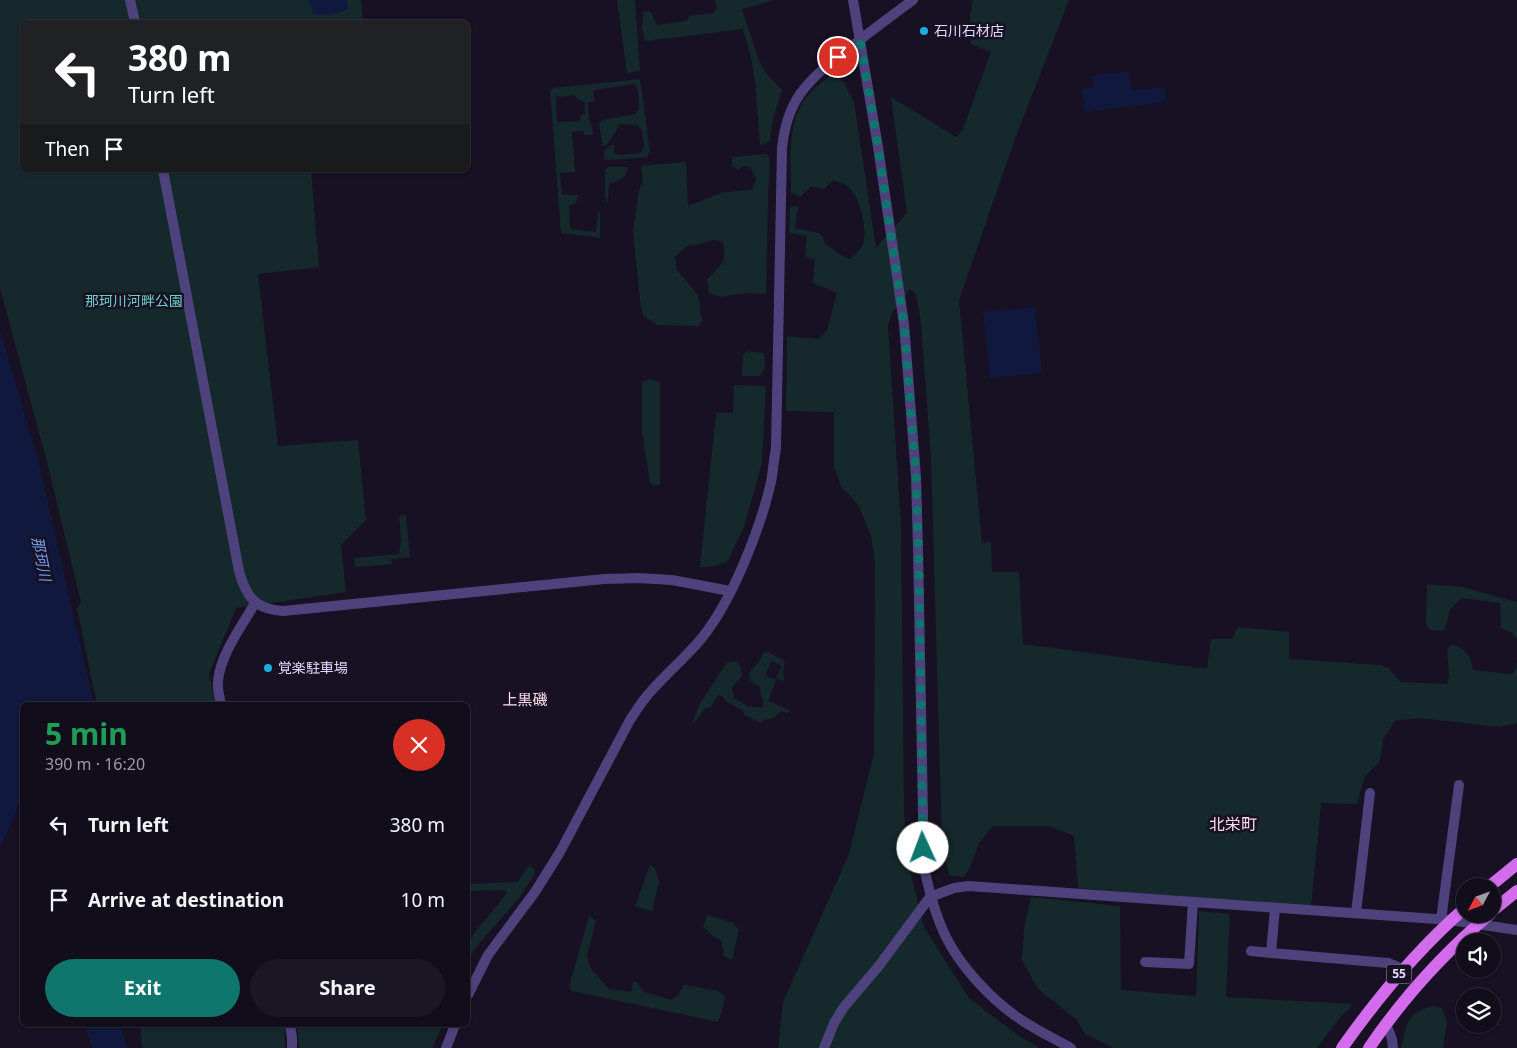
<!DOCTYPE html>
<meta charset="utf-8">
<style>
body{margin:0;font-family:"Noto Sans","Noto Sans JP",sans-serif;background:#1a1623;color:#f1f3f6;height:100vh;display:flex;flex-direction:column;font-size:19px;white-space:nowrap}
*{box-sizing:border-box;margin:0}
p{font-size:16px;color:#9c9ca2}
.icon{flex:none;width:28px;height:28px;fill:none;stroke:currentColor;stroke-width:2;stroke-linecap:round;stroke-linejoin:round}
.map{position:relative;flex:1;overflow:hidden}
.sheet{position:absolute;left:20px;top:702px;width:450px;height:325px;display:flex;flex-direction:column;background:#110d1a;border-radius:8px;box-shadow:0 1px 4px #0004,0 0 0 1px #302d39}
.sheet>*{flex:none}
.banner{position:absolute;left:20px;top:20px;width:450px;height:152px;border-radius:8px;box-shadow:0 1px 4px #0004,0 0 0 1px #302d39;background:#202124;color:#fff;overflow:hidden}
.needle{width:32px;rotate:229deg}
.tools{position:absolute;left:1456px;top:878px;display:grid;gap:10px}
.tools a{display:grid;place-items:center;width:45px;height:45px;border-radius:50%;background:#110d1a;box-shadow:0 1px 4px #0004,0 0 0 1px #302d39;font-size:25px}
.pin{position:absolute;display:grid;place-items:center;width:42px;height:42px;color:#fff;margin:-21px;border:2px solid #fff;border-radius:50%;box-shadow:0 1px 5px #0007}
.me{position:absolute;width:55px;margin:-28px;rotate:358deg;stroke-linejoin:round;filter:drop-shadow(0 0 4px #0008)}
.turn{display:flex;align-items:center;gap:18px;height:105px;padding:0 25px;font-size:22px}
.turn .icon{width:65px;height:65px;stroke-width:2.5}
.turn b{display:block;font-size:35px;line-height:42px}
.then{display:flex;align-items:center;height:48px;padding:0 25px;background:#0003;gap:10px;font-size:19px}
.round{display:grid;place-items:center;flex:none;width:52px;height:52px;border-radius:26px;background:#1a1623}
.head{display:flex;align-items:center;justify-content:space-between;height:85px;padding:0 25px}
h1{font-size:30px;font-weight:700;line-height:38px;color:#1e9e55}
.cta{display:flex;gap:10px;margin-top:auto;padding:10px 25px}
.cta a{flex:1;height:58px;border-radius:30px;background:#0f766e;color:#fff;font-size:20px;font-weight:700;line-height:58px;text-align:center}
.cta a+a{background:#1a1623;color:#f1f3f6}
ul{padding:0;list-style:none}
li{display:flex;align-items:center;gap:15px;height:75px;padding:0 25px}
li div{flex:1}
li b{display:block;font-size:19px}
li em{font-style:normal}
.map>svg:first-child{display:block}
</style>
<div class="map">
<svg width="1517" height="1048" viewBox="0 0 1517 1048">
<rect width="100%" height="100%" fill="#171123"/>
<path fill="#15292c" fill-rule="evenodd" d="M 0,0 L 361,0 L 363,22 L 22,22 L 22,170 L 311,170 L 319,267 L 258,274 L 278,446 L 358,440 L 366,520 L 341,545 L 346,592 L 236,608 L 209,674 L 216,705 L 97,705 L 77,608 L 81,602 L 47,462 L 0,288 Z
M 617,0 L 635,0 L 640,71 L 627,73 Z
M 715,0 L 774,0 L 742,9 L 758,58 L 765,72 L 782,90 L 773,119 L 770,140 L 765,144 L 760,145 L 755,81 L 751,57 L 743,29 L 645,41 L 642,28 L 643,12 L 650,11 L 657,25 L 686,21 L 689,16 L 714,13 L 717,7 Z
M 973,0 L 1069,0 L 1015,139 L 959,300 L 982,543 L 991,542 L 992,572 L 1019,572 L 1023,644 L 1207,669 L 1211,639 L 1232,639 L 1238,627 L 1289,632 L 1289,659 L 1381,665 L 1389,668 L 1400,682 L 1447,684 L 1449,676 L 1447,649 L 1452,644 C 1466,649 1471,656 1473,670 L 1512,674 L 1516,669 L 1517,661 L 1517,723 L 1501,727 L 1418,718 L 1395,721 L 1383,739 L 1380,761 L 1365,776 L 1357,804 L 1321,803 L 1311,907 L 1078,888 L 1074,836 L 1050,826 L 993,826 L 979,843 L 969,870 L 963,877 L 949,875 L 942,843 L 931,458 L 921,323 L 916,294 L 910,289 L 892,313 L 888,325 L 901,526 L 904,811 L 907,859 L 924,927 L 969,998 L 1015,1033 L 1039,1048 L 778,1048 L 783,1002 L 849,854 L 874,753 L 875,561 L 871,536 L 859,506 L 841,486 L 834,467 L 834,412 L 786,411 L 787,336 L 819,339 L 827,330 L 837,293 L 813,283 L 815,259 L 805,257 L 807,236 L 789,233 L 790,207 L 798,206 L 795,228 L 819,233 L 823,237 L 825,244 L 844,257 L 850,259 C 854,255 861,250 863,244 C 868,230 860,195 847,186 C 844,183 837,182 833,180 L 824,189 L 811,186 L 800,197 L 791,192 C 791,161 786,120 809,94 C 815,87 823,82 830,76 L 843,80 L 854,102 L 876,248 L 907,213 L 891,97 L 956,137 L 962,131 L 991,52 L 971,44 L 970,18 Z
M 640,79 L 650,151 L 647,157 L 608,160 L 604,159 L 604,152 L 611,145 L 614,145 L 614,153 L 621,155 L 640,153 L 644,148 L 642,131 L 637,125 L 620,124 L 608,143 L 603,147 L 599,124 L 602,120 L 635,114 L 639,110 L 638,90 L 635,84 L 595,90 L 593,93 L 595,100 L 588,103 L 589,120 L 592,126 L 593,135 L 584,135 L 584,131 L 572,132 L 575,172 L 560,173 L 562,195 L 578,195 L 576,203 L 569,206 L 570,226 L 571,229 L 596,232 L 598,212 L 600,212 L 600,238 L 561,233 L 550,90 L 554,88 ZM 574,95 L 578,99 L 585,102 L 585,114 L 581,115 L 581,121 L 557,122 L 556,97 Z
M 766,154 L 770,158 L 768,198 L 766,294 L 746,293 L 721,297 L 709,293 L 707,280 C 721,264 727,265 723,242 L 713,240 L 696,245 L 687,246 L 675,257 L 677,270 L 698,295 L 702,321 L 699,326 L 657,325 L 643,315 L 640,300 L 633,231 L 639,190 L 643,181 L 641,166 L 686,162 L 688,206 L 723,192 L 752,190 L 756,179 L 750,167 L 744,166 L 738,170 L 732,166 L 732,157 Z
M 608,167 L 628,167 L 625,176 L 617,181 L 609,183 L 608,204 L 605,197 L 605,170 Z
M 747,351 L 764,353 L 765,367 L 760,376 L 742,376 L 743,355 Z
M 650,379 L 660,382 L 660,484 L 655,486 L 650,483 L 642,432 L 642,382 Z
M 734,385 L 766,386 L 762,463 L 744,527 L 727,562 L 710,567 L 700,567 L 716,413 L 733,413 Z
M 406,515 L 410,557 L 391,559 L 392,564 L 355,567 L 354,558 L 399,554 L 401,540 L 399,516 Z
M 1427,584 L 1462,587 L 1517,602 L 1517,640 L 1513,633 L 1501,628 L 1500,603 L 1461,598 L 1450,610 L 1447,622 L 1443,631 L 1430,630 L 1426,624 Z
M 764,652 L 768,652 L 785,661 L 783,671 L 784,681 L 777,678 L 768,701 L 790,710 L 788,713 L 781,711 L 772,719 L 764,720 L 760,723 L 745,715 L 742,710 L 727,702 L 722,696 L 718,695 L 710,708 L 705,708 L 696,721 L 692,724 L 699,705 L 727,662 L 737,661 L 741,668 L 742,676 L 732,687 L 734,698 L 748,706 L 762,708 L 764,702 L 761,695 L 760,687 L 750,681 L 749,673 L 757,664 ZM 772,661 L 782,666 L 775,680 L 765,675 Z
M 650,865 L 655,868 L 659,882 L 652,912 L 635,906 Z
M 528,866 L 534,868 L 535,874 L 519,898 L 479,944 L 468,959 L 468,941 L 507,893 L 504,890 L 468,891 L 468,884 L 518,882 Z
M 1031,897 L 1120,906 L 1121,990 L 1196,996 L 1199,911 L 1230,914 L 1226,997 L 1353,1004 L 1338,1020 L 1317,1048 L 1113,1048 L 1085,1034 L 1077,1020 L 1038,989 L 1022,960 L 1024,929 Z
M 707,915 L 733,923 L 739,930 L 732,960 L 724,956 L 722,941 L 713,936 L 703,927 Z
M 589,916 L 596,921 L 587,955 L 591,969 L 609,989 L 631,992 L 633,981 L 637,982 L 644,992 L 671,1000 L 678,995 L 684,985 L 718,991 L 725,996 L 722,1011 L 718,1022 L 572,991 L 569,987 Z
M 1432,1006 L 1442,1008 L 1447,1021 L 1443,1048 L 1401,1048 C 1407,1024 1406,1013 1432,1006 Z
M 140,1025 L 284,1025 L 285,1048 L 142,1048 Z
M 297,1025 L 443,1025 L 432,1048 L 299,1048 Z"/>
<path fill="#10193d" d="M 309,0 L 347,0 L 348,9 C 338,14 325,17 314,14 Z
M 1129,71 L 1132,91 L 1165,87 L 1166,102 L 1085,112 L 1082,89 L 1093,87 L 1092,76 Z
M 1035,307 L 1042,373 L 990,378 L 983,312 Z
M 0,330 L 38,459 L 94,705 L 22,705 L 22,793 L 13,820 L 0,848 Z
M 85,1025 L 120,1025 L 127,1048 L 92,1048 Z"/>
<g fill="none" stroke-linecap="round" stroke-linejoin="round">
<path stroke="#4e427c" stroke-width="10" d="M 221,705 C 220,698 217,689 218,681 C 220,655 242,626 255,603
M 1275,908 L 1271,953 L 1388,963 L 1403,969
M 1356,913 L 1370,793
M 1441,920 L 1459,785
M 1251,951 L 1271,953
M 1145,962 L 1189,964 L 1193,902
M 1386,1024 L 1392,1039 L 1393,1048
M 290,1025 L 292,1038 L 292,1048
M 824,1048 L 834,1023 L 844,1007 L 878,967 L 930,897 L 954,888 L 968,886 L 1450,920 L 1517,930"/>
<path stroke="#4e427c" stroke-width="10" d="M 130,0 L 135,22
M 853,0 L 878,147 L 904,324 L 916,477 L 918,549 L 924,867 C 929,891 935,915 946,937 C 960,966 991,999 1017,1017 C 1034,1029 1053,1038 1071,1048
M 163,170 L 239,571 C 246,597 255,609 283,611 L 604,579 L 638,578 L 672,580 L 730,591
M 468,995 L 488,955 L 535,892 L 560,852 L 630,720 C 637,709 644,698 653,689 C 668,672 686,657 701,639 C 732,601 760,530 771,482 C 773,471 774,459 776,448 L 782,148 C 784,129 789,110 800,94 C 813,76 831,62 848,49 C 870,32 891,16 913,0
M 446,1048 L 455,1025"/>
<path stroke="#d26ced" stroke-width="12" d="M 1490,886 L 1517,864
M 1492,911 L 1517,891
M 1342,1048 C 1378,997 1418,949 1465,908
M 1369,1048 C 1403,998 1444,953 1490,914"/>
</g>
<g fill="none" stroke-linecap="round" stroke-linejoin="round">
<path stroke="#0f766e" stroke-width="9" stroke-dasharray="0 16.2" d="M 838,57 L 860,40 L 878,147 L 904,324 L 916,477 L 919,567 L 923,848"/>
</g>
<g fill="#1caee3" stroke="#171123" stroke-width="2">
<circle cx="924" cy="31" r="5"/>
<circle cx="268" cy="668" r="5"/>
</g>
<g text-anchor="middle" stroke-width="5" stroke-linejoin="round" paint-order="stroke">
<rect fill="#171123" stroke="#a59cba" stroke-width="1" x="1386.5" y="964.5" width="25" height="19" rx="4"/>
<g font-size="12" font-weight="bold" fill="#e2d8fa">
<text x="1399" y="978">55</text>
</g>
<g font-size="14" fill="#e2d8fa" stroke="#171123" text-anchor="start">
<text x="934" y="36">石川石材店</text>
<text x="278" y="673">覚楽駐車場</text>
</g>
<g font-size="14" fill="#6dd2c9" stroke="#171123">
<text x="134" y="306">那珂川河畔公園</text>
</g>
<g font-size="15" font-style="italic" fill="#73a0ee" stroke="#171123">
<text transform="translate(41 559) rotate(79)" y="5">那珂川</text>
</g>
<g font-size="15" fill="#fadae9" stroke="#171123">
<text x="525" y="705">上黒磯</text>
</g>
<g font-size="16" fill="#fadae9" stroke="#171123">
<text x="1233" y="830">北栄町</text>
</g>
</g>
</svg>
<div class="tools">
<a><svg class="needle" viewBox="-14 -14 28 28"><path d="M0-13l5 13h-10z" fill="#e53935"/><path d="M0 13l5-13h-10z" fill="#9c9ca2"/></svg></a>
<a><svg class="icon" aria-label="sound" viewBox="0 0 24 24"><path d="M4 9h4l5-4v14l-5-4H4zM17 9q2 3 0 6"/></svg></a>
<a><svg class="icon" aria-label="layers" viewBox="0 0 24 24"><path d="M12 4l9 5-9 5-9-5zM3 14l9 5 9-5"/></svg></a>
</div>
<div class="pin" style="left:838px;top:57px;background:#d93025"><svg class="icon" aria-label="arrive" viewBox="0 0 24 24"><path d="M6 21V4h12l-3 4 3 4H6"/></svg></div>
<svg class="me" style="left:923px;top:848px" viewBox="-20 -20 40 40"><circle r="19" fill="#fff"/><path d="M0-13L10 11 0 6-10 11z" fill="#0f766e"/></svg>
<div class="banner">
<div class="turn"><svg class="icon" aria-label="left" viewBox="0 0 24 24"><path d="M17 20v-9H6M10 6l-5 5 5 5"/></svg><div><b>380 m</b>Turn left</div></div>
<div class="then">Then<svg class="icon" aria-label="arrive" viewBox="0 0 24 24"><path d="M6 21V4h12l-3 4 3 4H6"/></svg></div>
</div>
<section class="sheet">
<div class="head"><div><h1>5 min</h1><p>390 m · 16:20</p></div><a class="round" style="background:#d93025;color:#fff"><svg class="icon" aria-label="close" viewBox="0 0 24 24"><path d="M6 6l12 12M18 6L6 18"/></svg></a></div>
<ul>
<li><svg class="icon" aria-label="left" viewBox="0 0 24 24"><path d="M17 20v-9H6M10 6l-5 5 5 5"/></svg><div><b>Turn left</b></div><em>380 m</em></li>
<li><svg class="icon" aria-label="arrive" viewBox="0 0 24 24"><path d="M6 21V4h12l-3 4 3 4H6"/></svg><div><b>Arrive at destination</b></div><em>10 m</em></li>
</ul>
<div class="cta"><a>Exit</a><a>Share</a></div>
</section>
</div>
